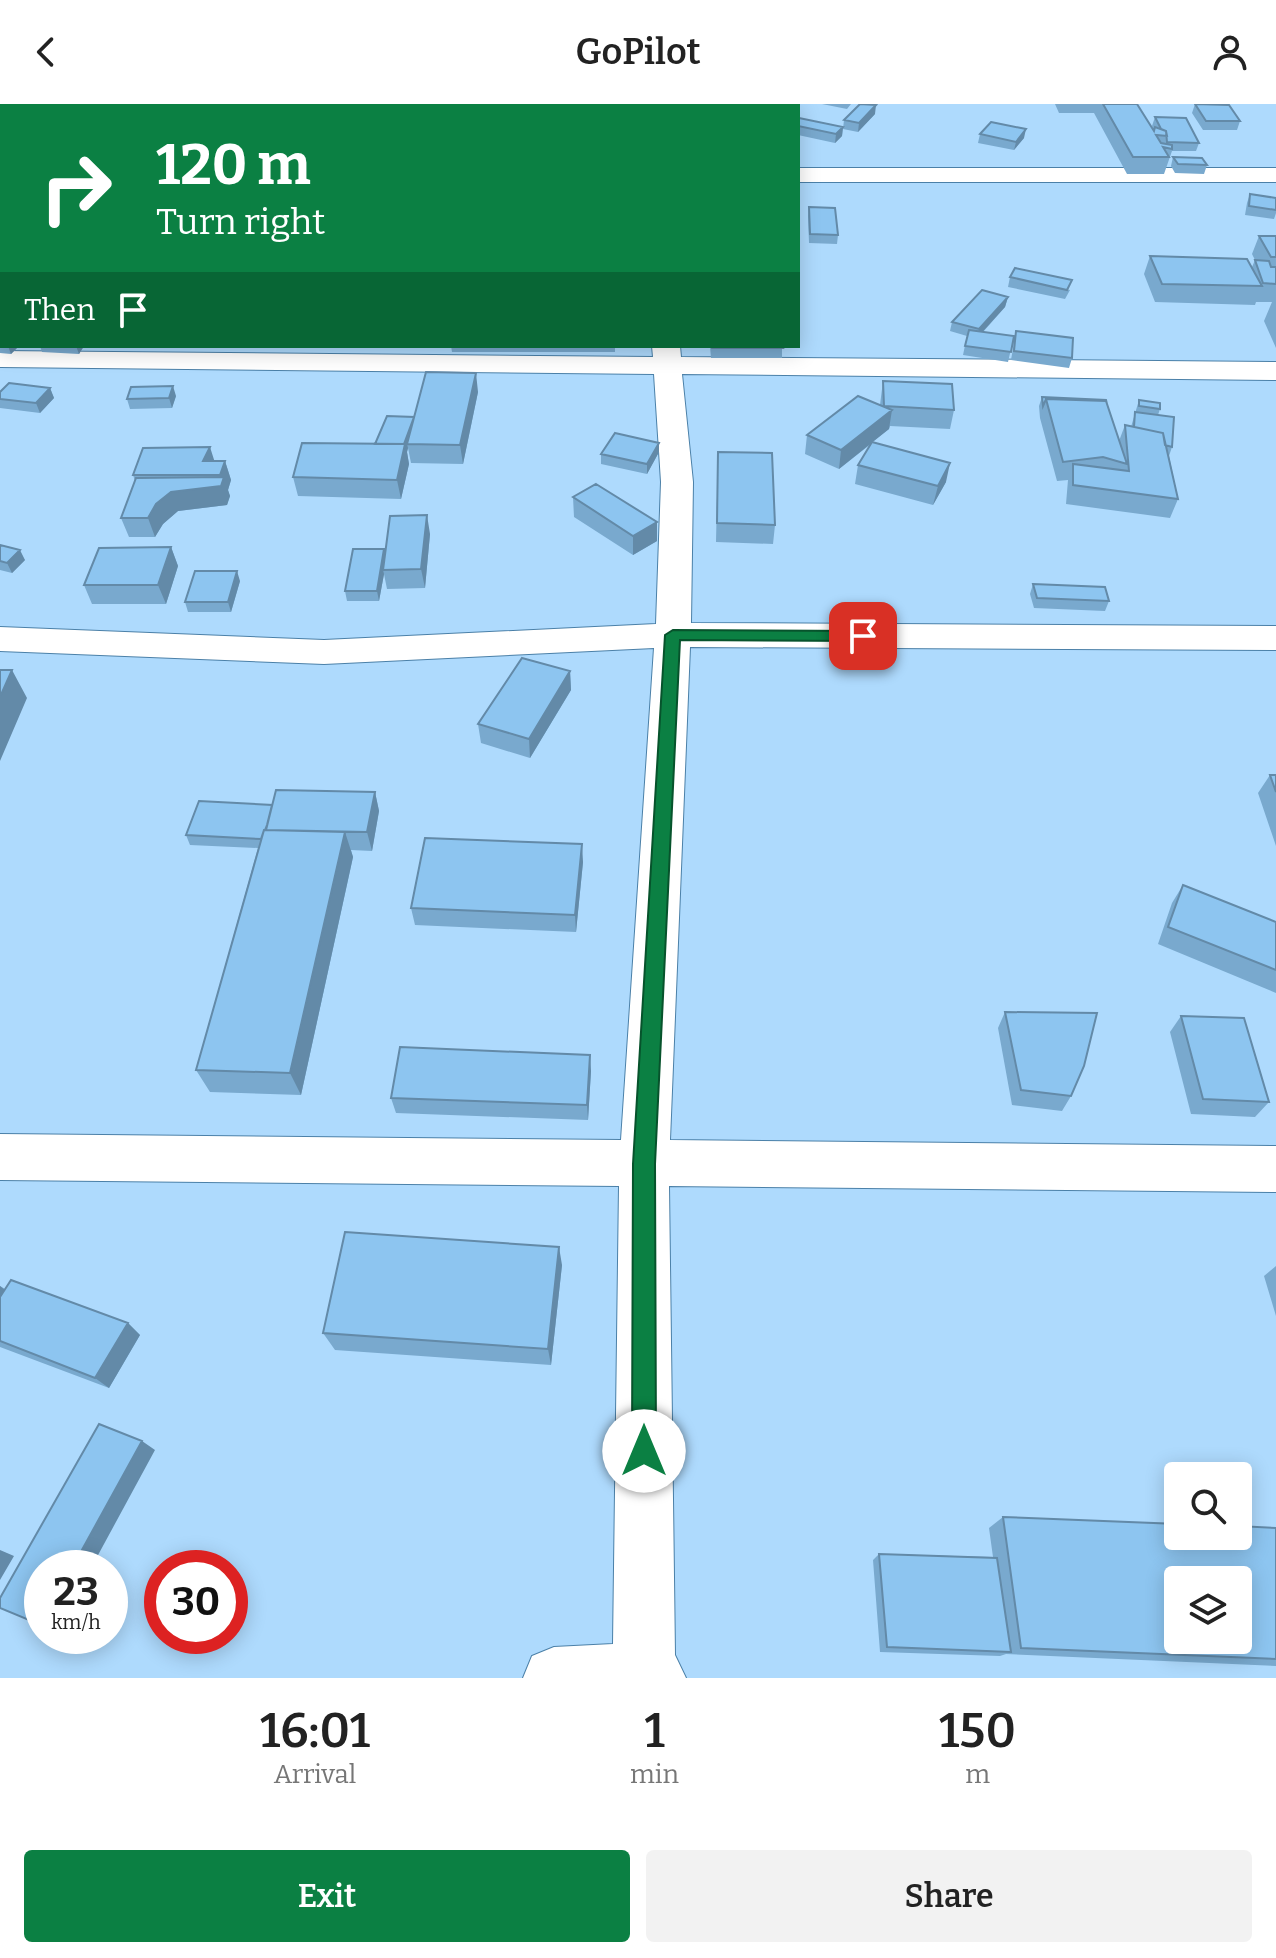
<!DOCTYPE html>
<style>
body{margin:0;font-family:Bitter,serif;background:#f2f2f2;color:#222;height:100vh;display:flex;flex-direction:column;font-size:30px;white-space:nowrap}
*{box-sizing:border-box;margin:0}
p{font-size:26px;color:#767676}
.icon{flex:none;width:44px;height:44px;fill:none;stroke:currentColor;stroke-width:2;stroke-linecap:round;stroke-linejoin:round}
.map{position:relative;height:1574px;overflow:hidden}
.panel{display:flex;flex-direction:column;background:#fff;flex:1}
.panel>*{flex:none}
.banner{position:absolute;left:0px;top:0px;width:800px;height:244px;box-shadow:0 4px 20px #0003;background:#0b8043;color:#fff;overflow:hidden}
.tools{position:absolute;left:1164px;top:1358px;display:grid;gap:16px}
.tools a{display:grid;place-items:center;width:88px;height:88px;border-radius:8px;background:#fff;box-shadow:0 4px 20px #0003;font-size:40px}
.speed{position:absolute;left:24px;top:1446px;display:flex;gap:16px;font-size:40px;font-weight:700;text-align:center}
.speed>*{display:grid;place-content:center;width:104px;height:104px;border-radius:50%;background:#fff;box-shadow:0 4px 20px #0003;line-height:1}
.speed small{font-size:20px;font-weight:400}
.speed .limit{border:12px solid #d22;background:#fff;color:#111}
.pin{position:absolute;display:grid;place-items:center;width:68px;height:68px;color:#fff;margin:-34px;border-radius:16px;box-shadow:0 4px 12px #0006}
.me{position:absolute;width:88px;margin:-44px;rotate:0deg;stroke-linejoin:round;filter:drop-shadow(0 0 6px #0008)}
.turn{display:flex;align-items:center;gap:28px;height:168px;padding:0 24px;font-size:36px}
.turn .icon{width:104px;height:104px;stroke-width:2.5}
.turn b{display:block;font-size:56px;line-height:68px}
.then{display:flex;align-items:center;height:76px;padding:0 24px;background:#0003;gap:16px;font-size:30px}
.eta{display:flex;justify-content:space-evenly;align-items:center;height:136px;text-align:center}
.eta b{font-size:48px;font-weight:600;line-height:56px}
.primary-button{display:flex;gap:16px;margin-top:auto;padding:16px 24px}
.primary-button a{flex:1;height:92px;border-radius:8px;background:#0b8043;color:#fff;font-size:32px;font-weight:600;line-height:92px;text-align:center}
.primary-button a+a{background:#f2f2f2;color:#222}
header{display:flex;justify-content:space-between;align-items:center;height:104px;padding:0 24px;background:#fff;font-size:36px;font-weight:600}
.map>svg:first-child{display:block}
</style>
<header><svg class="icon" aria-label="back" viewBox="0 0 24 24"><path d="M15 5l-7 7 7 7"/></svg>GoPilot<svg class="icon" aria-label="person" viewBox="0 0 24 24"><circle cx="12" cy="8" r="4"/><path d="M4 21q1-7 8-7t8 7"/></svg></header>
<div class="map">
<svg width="1276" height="1574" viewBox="0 0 1276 1574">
<rect width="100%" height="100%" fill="#aedafd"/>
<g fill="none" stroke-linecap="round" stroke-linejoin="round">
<g stroke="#4b80a8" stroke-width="2">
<path id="minor" d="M 627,0 L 649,0 L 649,2 L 627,2 Z
M 798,64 L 1276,64 L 1276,78 L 798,78 Z
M 0,85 L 2,85 L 2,100 L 0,100 Z
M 652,242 L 680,242 L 681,253 L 1276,258 L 1276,276 L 682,270 L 693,378 L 691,519 L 1276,522 L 1276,546 L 690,543 L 670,1036 L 1276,1042 L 1276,1088 L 669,1082 L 675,1551 L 686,1574 L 523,1574 L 532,1552 L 554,1543 L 613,1540 L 619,1082 L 0,1076 L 0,1030 L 621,1036 L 654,544 L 324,560 L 0,547 L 0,523 L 324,536 L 656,520 L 661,378 L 654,270 L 0,263 L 0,247 L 653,253 Z"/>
</g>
<use href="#minor" fill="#fff" fill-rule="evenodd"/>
</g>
<path fill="#79a9ce" d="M 822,0 L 851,0 L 847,5 Z
M 1055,0 L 1137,0 L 1154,27 L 1152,22 L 1155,13 L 1199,39 L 1196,47 L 1172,47 L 1164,70 L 1127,70 L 1094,9 L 1059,9 Z
M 1195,0 L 1240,17 L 1237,26 L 1203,26 L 1192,9 Z
M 875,10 L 858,28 L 843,25 L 844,16 Z
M 798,15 L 843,23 L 842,32 L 835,39 L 798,31 Z
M 980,30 L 1024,34 L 1014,46 L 978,39 Z
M 1173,53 L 1207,61 L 1204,70 L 1175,69 L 1171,62 Z
M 1250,90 L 1276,94 L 1276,109 L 1274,115 L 1245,111 L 1247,99 Z
M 809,103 L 838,131 L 837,140 L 809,139 L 808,112 Z
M 1259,132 L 1276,132 L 1276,244 L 1264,217 L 1272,198 L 1256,198 L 1255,201 L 1155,198 L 1144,170 L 1150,152 L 1252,163 L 1255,156 L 1252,150 Z
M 1010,173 L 1070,186 L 1065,195 L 1008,183 Z
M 1008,193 L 1005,203 L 983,228 L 1014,232 L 1008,258 L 963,251 L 967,232 L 950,227 L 952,218 Z
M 2,198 L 2,242 L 19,242 L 11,250 L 0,249 L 0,201 Z
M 1016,227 L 1072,254 L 1069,264 L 1011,256 Z
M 40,242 L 84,242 L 79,250 L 42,248 Z
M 451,242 L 615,242 L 615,248 L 452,248 Z
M 710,242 L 782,242 L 782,254 L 711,254 Z
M 883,277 L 954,306 L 950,325 L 890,322 L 889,325 L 872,338 L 946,378 L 933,401 L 855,380 L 858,361 L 872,339 L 839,365 L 805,350 L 807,331 L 880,301 Z
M 50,284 L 54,294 L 40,309 L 0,304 L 0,288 Z
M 478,288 L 463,360 L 411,359 L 408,344 L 407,348 L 409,360 L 401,395 L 298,392 L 293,373 L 375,340 L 414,313 Z
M 176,292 L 172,304 L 130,305 L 127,295 Z
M 1042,293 L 1119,337 L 1125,321 L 1131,323 L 1139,296 L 1160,305 L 1158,311 L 1172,343 L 1169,352 L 1178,395 L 1170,414 L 1066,400 L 1068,376 L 1057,377 L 1040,314 L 1039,302 Z
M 659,348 L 647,370 L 601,360 L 601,350 Z
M 718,348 L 775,421 L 773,440 L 716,438 Z
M 214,357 L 225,357 L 231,376 L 228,386 L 230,392 L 227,401 L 178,407 L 163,420 L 155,433 L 129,433 L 121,414 L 135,377 L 133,371 Z
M 573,393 L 657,437 L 633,451 L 574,413 Z
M 430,430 L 425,484 L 387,485 L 384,470 L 379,497 L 347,497 L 345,487 L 385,450 Z
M 0,441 L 25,456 L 12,469 L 0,466 Z
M 171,443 L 178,462 L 166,500 L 92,500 L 84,481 Z
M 240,477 L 231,508 L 188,508 L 185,498 Z
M 1033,480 L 1109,497 L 1105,507 L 1034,504 L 1030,490 Z
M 570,567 L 571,586 L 530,654 L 481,639 L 478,620 Z
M 1270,671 L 1276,671 L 1276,742 L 1258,689 Z
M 375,688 L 379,707 L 372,747 L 351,746 L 353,753 L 301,991 L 210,988 L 196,966 L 258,744 L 190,741 L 186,731 L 272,701 Z
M 583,758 L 576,828 L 415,821 L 411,804 Z
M 1183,781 L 1276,818 L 1276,889 L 1158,840 L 1172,799 Z
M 1005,908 L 1071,992 L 1062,1007 L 1012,1001 L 998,924 Z
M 1181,912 L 1269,998 L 1255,1013 L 1191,1010 L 1170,928 Z
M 591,967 L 588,1016 L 396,1009 L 391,994 Z
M 562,1161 L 551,1261 L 335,1246 L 323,1229 Z
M 1276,1162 L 1276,1212 L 1264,1172 Z
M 0,1182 L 5,1185 L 128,1219 L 140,1231 L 109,1284 L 0,1243 Z
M 1003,1413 L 1276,1424 L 1276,1562 L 1006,1550 L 1000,1552 L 880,1548 L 873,1456 L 879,1450 L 993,1453 L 989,1424 Z"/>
<path fill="#638aa8" d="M 876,1 L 875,10 L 858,28 L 859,19 Z
M 843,23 L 842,32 L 835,39 L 836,30 Z
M 1026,25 L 1024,34 L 1014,46 L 1016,38 Z
M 1008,193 L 1005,203 L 976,235 L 979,225 Z
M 8,242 L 19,242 L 11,250 Z
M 76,242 L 84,242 L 79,250 Z
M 476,269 L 478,288 L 463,360 L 460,341 Z
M 173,282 L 176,292 L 172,304 L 169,294 Z
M 50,284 L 54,294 L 40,309 L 36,299 Z
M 892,306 L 889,325 L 839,365 L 841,346 Z
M 414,313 L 407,340 L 408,344 L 407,348 L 409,360 L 401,395 L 397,376 L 402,345 Z
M 659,339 L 659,348 L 647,370 L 647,360 Z
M 210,343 L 216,362 L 203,357 Z
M 225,357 L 231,376 L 228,386 L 230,392 L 227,401 L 178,407 L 163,420 L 155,433 L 148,414 L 156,400 L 171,388 L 222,378 L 220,371 Z
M 950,359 L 946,378 L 933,401 L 938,382 Z
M 427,411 L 430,430 L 425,484 L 421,465 Z
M 657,418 L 657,437 L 633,451 L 633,432 Z
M 171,443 L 178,462 L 166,500 L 158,481 Z
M 384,445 L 386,454 L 383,466 L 384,470 L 379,497 L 377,487 Z
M 20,446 L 25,456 L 12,469 L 7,459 Z
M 237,467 L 240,477 L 231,508 L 228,498 Z
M 12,566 L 27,594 L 0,657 L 0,593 Z
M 570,567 L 571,586 L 530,654 L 529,635 Z
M 375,688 L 379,707 L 372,747 L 367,728 Z
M 345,728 L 353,753 L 301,991 L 290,969 Z
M 582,740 L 583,758 L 576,828 L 575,811 Z
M 590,951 L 591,967 L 588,1016 L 587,1001 Z
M 559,1143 L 562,1161 L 551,1261 L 548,1245 Z
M 0,1182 L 5,1186 L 0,1193 Z
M 128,1219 L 140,1231 L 109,1284 L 95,1274 Z
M 142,1337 L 155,1346 L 91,1464 L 72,1464 Z
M 0,1446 L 14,1452 L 0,1476 Z"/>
<path fill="#8dc5f0" stroke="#638aa8" stroke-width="2" fill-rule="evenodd" d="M 320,0 L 334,0 L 339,2 L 315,2 Z
M 468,0 L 497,0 L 496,2 L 467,2 Z
M 572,0 L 619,0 L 619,2 L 572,2 Z
M 738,0 L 787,0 L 787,2 L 738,2 Z
M 860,0 L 876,1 L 859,19 L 844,16 Z
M 1103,0 L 1137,0 L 1154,27 L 1155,23 L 1166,27 L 1167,32 L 1156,31 L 1161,39 L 1172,41 L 1172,45 L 1163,43 L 1169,53 L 1133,53 Z
M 1195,0 L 1229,1 L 1240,17 L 1206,17 Z
M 1155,13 L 1186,14 L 1199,39 L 1167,38 L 1166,27 L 1161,25 Z
M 799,14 L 843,23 L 836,30 L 798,22 L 798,15 Z
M 0,16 L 2,16 L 2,28 L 0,28 Z
M 991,18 L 1026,25 L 1016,38 L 980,30 Z
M 1173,53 L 1202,54 L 1207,61 L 1178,60 Z
M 1250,90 L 1276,94 L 1276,106 L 1249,102 Z
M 809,103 L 835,104 L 838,131 L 810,130 Z
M 1259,132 L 1276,132 L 1276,153 L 1271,153 Z
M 1150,152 L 1247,155 L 1262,182 L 1162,180 Z
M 1255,156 L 1269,157 L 1271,163 L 1276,163 L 1276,180 L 1263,179 Z
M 1015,164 L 1072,176 L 1067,186 L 1010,173 Z
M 982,186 L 1008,193 L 979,225 L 952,218 Z
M 2,198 L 2,232 L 0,231 L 0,201 Z
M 969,226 L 1014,232 L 1011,248 L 965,242 Z
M 1016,227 L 1073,234 L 1072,254 L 1014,247 Z
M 711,242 L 782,242 L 783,244 L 712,244 Z
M 426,268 L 476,269 L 460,341 L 407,340 Z
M 883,277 L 952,280 L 954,306 L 884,302 Z
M 9,279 L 50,284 L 36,299 L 0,295 L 0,288 Z
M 173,282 L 169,294 L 127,295 L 131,283 Z
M 858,292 L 892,306 L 841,346 L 807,331 Z
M 1042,293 L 1106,296 L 1107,300 L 1106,297 L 1046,295 L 1043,302 Z
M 1046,295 L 1106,297 L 1127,360 L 1103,353 L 1063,358 Z
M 1139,296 L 1160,299 L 1160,305 L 1139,302 Z
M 1135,308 L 1174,313 L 1172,343 L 1165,341 L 1163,329 L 1134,323 Z
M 387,312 L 414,313 L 404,340 L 375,340 Z
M 1125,321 L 1163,329 L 1178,395 L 1073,381 L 1073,360 L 1129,367 Z
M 615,329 L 659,339 L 647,360 L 601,350 Z
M 872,338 L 950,359 L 938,382 L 858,361 Z
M 302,339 L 405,340 L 397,376 L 293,373 Z
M 210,343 L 203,357 L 225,357 L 220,371 L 133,371 L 143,344 Z
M 718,348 L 772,349 L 775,421 L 717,419 Z
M 224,373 L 221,382 L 171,388 L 156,400 L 148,414 L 121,414 L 136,374 Z
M 596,380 L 657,418 L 633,432 L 573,393 Z
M 427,411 L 421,465 L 383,466 L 390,412 Z
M 0,441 L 20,446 L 7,459 L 0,457 Z
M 171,443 L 158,481 L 84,481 L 99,444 Z
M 353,445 L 384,445 L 377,487 L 345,487 Z
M 195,467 L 237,467 L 228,498 L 185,498 Z
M 1033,480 L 1105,483 L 1109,497 L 1037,494 Z
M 522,554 L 570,567 L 529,635 L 478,620 Z
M 0,566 L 12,566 L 0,593 Z
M 1270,671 L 1276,671 L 1276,688 Z
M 276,686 L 375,688 L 367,728 L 266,726 Z
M 199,697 L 272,701 L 267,721 L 265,726 L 264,726 L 261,735 L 186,731 Z
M 264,726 L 345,728 L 290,969 L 196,966 Z
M 425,734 L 582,740 L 575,811 L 411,804 Z
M 1183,781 L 1276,818 L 1276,866 L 1168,823 Z
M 1005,908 L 1097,909 L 1084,962 L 1071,992 L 1021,986 Z
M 1181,912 L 1244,914 L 1269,998 L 1203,995 Z
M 400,943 L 590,951 L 587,1001 L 391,994 Z
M 345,1128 L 559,1143 L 548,1245 L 323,1229 Z
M 11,1176 L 128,1219 L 95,1274 L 0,1237 L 0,1193 Z
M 99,1320 L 142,1337 L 72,1464 L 42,1464 L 42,1519 L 41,1521 L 0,1504 L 0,1494 Z
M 1003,1413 L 1178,1420 L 1178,1432 L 1238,1432 L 1238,1422 L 1276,1424 L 1276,1555 L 1021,1544 ZM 1178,1476 L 1238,1476 L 1238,1536 L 1178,1536 Z
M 879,1450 L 997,1454 L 1011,1548 L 887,1543 Z"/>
<path fill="#0b8043" stroke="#07532c" stroke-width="2" d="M 673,526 L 863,527 L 871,532 L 863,537 L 680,536 L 655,1060 L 656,1347 L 653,1356 L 644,1359 L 635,1356 L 632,1347 L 633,1060 L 665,531 Z"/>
</svg>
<div class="tools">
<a><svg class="icon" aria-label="search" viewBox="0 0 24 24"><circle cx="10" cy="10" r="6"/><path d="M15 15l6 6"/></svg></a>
<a><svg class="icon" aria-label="layers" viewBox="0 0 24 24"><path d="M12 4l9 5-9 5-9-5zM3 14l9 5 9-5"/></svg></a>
</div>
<div class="speed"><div>23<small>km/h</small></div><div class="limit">30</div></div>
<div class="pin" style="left:863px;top:532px;background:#d93025"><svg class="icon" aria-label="arrive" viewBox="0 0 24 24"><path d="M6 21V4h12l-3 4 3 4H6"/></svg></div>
<svg class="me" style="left:644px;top:1347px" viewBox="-20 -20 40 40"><circle r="19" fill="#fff"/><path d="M0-13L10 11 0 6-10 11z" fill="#0b8043"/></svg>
<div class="banner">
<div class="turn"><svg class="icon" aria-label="right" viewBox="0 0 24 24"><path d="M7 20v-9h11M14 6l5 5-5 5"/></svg><div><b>120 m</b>Turn right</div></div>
<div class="then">Then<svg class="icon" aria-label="arrive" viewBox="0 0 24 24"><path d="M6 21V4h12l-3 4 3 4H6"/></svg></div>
</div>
</div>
<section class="panel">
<div class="eta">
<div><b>16:01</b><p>Arrival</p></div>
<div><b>1</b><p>min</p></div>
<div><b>150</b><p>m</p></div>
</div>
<div class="primary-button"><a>Exit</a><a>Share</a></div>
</section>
